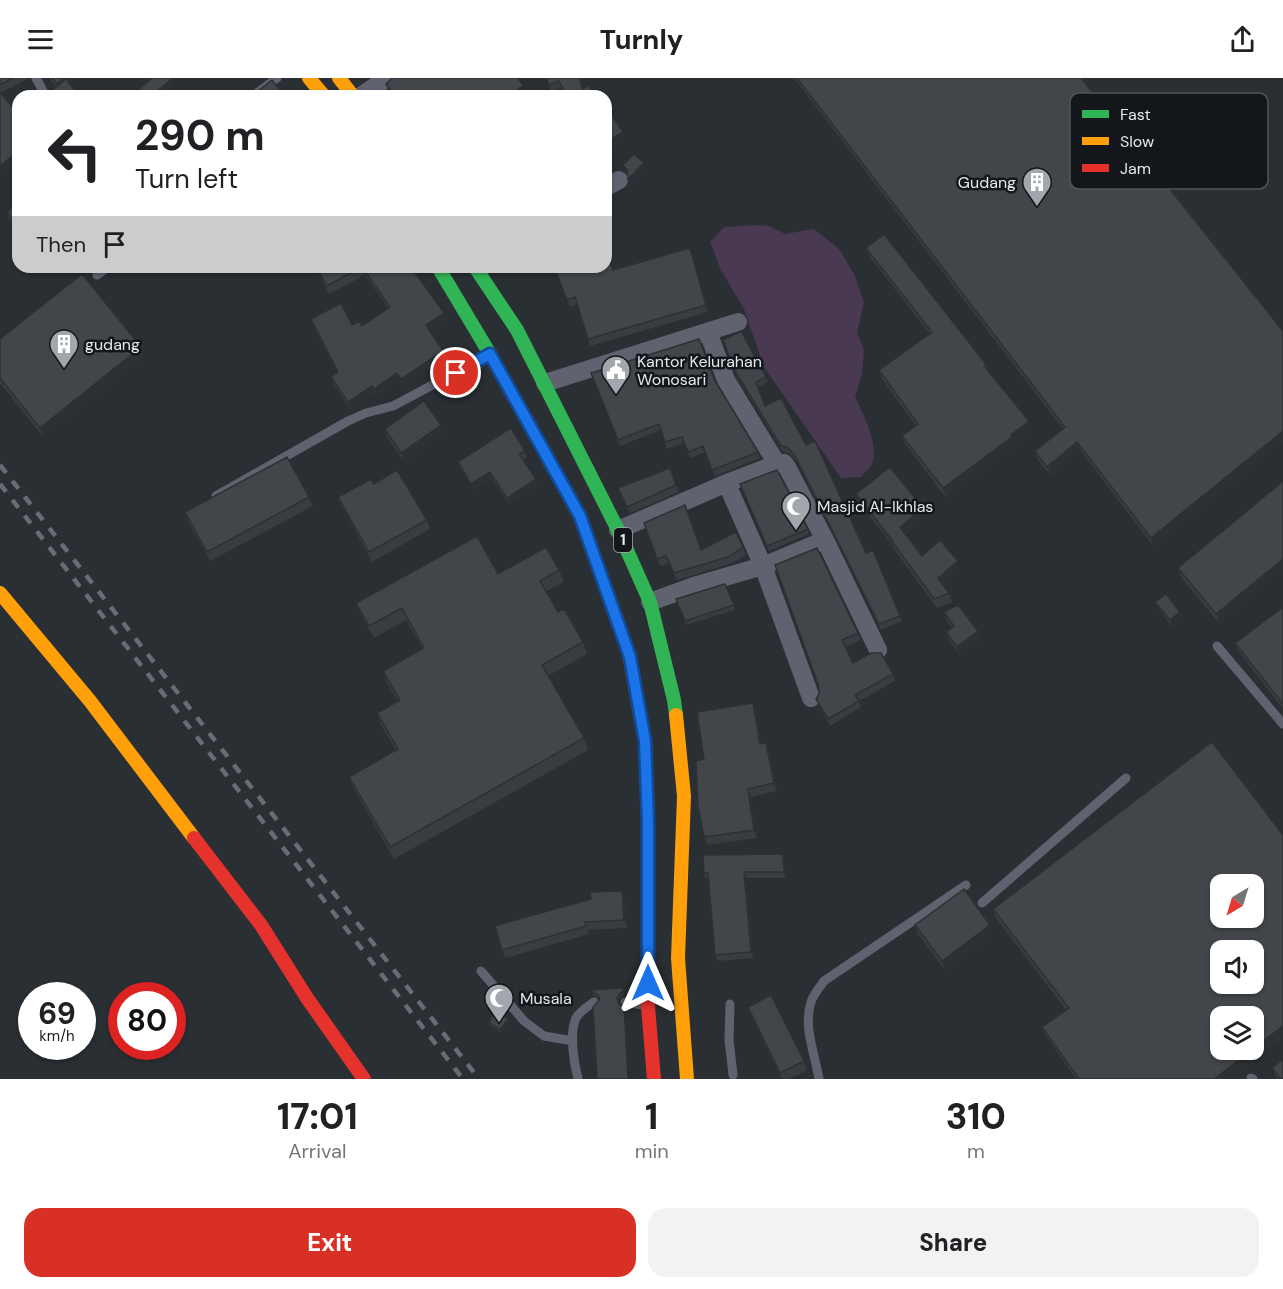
<!DOCTYPE html>
<style>
body{margin:0;font-family:"DM Sans",sans-serif;background:#f2f2f2;color:#202124;height:100vh;display:flex;flex-direction:column;font-size:22px;white-space:nowrap}
*{box-sizing:border-box;margin:0}
p{font-size:20px;color:#757577}
.icon{flex:none;width:33px;height:33px;fill:none;stroke:currentColor;stroke-width:2;stroke-linecap:round;stroke-linejoin:round}
.map{position:relative;height:1001px;overflow:hidden}
.panel{display:flex;flex-direction:column;background:#fff;flex:1}
.panel>*{flex:none}
.hud{position:absolute;left:12px;top:12px;width:600px;height:183px;border-radius:18px;box-shadow:0 2px 4px #0004;background:#fff;color:#202124;overflow:hidden}
.needle{width:39px;rotate:218deg}
.buttons{position:absolute;left:1210px;top:796px;display:grid;gap:12px}
.buttons a{display:grid;place-items:center;width:54px;height:54px;border-radius:12px;background:#fff;box-shadow:0 2px 4px #0004;font-size:30px}
.speed{position:absolute;left:18px;top:904px;display:flex;gap:12px;font-size:30px;font-weight:700;text-align:center}
.speed>*{display:grid;place-content:center;width:78px;height:78px;border-radius:50%;background:#fff;box-shadow:0 2px 4px #0004;line-height:1}
.speed small{font-size:15px;font-weight:400}
.speed .limit{border:9px solid #d22;background:#fff;color:#111}
.pin{position:absolute;display:grid;place-items:center;width:51px;height:51px;color:#fff;margin:-26px;border:3px solid #fff;border-radius:50%;box-shadow:0 2px 6px #0007}
.me{position:absolute;width:66px;margin:-33px;rotate:0deg;stroke-linejoin:round;filter:drop-shadow(0 0 4px #0008)}
.turn{display:flex;align-items:center;gap:21px;height:126px;padding:0 24px;font-size:27px}
.turn .icon{width:78px;height:78px;stroke-width:2.5}
.turn b{display:block;font-size:42px;line-height:51px}
.then{display:flex;align-items:center;height:57px;padding:0 24px;background:#0003;gap:12px;font-size:22px}
.eta{display:flex;justify-content:space-evenly;align-items:center;height:102px;text-align:center}
.eta b{font-size:36px;font-weight:800;line-height:42px}
.primary-button{display:flex;gap:12px;margin-top:auto;padding:12px 24px}
.primary-button a{flex:1;height:69px;border-radius:18px;background:#d93025;color:#fff;font-size:24px;font-weight:800;line-height:69px;text-align:center}
.primary-button a+a{background:#f2f2f2;color:#202124}
header{display:flex;justify-content:space-between;align-items:center;height:78px;padding:0 24px;background:#fff;font-size:27px;font-weight:800}
.map>svg:first-child{display:block}
</style>
<header><svg class="icon" aria-label="menu" viewBox="0 0 24 24"><path d="M4 6h16M4 12h16M4 18h16"/></svg>Turnly<svg class="icon" aria-label="share" viewBox="0 0 24 24"><path d="M12 15V3M7 8l5-5 5 5M5 13v7h14v-7"/></svg></header>
<div class="map">
<svg width="1283" height="1001" viewBox="0 0 1283 1001">
<rect width="100%" height="100%" fill="#2a2f34"/>
<path fill="#493953" d="M 757,147 L 769,148 L 785,156 L 814,151 L 839,171 L 854,196 L 864,224 L 857,255 L 864,271 L 862,296 L 855,319 C 863,335 881,370 871,388 C 869,392 864,395 861,399 L 841,400 L 764,289 L 744,231 L 721,192 L 710,164 L 724,149 Z"/>
<g fill="none" stroke-linecap="round" stroke-linejoin="round">
<path stroke="#61626f" stroke-width="9" d="M 36,0 L 43,13
M 253,18 L 277,0
M 97,197 L 108,189
M 216,418 L 348,343 L 366,335 L 393,328 L 485,279
M 1217,568 L 1283,646
M 982,825 L 1126,700
M 481,893 L 524,943 L 544,958 L 573,963
M 625,924 L 643,927
M 730,926 L 729,962 L 733,997
M 1251,1000 L 1253,1001
M 578,1001 C 574,986 569,954 576,940 C 580,933 587,929 594,924
M 819,1001 C 815,976 803,949 811,924 C 813,917 820,909 824,903 L 966,807"/>
<path stroke="#61626f" stroke-width="18" d="M 361,18 L 387,0
M 606,109 L 619,102
M 708,254 L 726,302 L 777,386 L 784,385 L 787,389 L 825,462 L 878,572
M 545,305 L 738,244
M 730,413 L 763,488 L 811,620
M 618,452 L 727,405 L 777,386
M 650,524 L 694,508 L 763,488 L 825,462"/>
<path stroke="#30b455" stroke-width="14" d="M 438,189 L 490,276 L 580,438 L 629,576
M 475,189 L 517,252 L 618,452 L 650,524 L 674,622 L 676,637"/>
<path stroke="#ff9f0a" stroke-width="14" d="M 309,0 L 324,18
M 339,0 L 353,18
M 0,515 L 90,623 L 194,760
M 676,637 L 684,718 L 678,880 L 687,1001"/>
<path stroke="#e5322d" stroke-width="14" d="M 629,576 L 645,663 L 648,744 L 648,928 L 654,1001
M 194,760 L 261,847 L 307,920 L 364,1001"/>
<path stroke="#6a6b74" stroke-width="4.5" stroke-dasharray="10 10" stroke-linecap="butt" d="M 0,387 L 479,1001
M 0,406 L 463,1001"/>
</g>
<path fill="#393c40" d="M 0,0 L 29,0 L 1,15 L 18,36 L 18,82 L 0,97 Z
M 49,0 L 76,0 L 69,5 L 56,9 Z
M 546,0 L 579,0 L 583,11 L 595,18 L 565,18 L 561,10 L 551,13 Z
M 794,0 L 1081,0 L 1154,469 L 1081,373 L 1051,398 L 1038,382 L 1035,373 L 1063,351 Z
M 386,6 L 525,15 L 521,18 L 392,18 Z
M 606,115 L 613,130 L 606,134 Z
M 18,126 L 18,153 L 9,142 L 7,134 Z
M 690,170 L 708,234 L 590,268 L 577,226 L 570,229 L 554,189 L 613,192 Z
M 866,170 L 986,286 L 989,294 L 1029,343 L 1032,352 L 1015,366 L 1016,368 L 946,420 L 906,367 L 902,358 L 916,348 L 882,301 L 879,292 L 930,256 L 870,179 Z
M 322,189 L 411,189 L 444,235 L 447,243 L 430,254 L 446,281 L 404,308 L 400,302 L 377,318 L 375,315 L 351,332 L 334,307 L 331,299 L 338,295 L 313,248 L 311,241 L 362,248 L 388,230 L 365,197 L 329,216 L 321,201 L 318,193 L 323,191 Z
M 0,261 L 141,269 L 145,278 L 43,359 L 0,305 Z
M 723,262 L 766,299 L 768,304 L 758,309 L 765,328 L 806,367 L 866,475 L 873,472 L 902,543 L 881,552 L 797,384 L 789,375 L 783,374 L 736,297 Z
M 591,295 L 714,301 L 758,374 L 760,380 L 715,398 L 706,374 L 690,380 L 684,365 L 667,371 L 661,352 L 620,368 Z
M 385,351 L 444,356 L 404,384 L 388,360 Z
M 525,373 L 527,379 L 523,382 L 538,407 L 509,426 L 492,400 L 474,412 L 460,390 L 458,384 Z
M 670,390 L 679,414 L 630,435 L 618,410 Z
M 1283,403 L 1219,545 L 1181,499 L 1178,490 Z
M 742,411 L 808,451 L 809,456 L 769,473 Z
M 856,416 L 926,439 L 905,456 L 922,478 L 962,492 L 943,507 L 949,515 L 952,524 L 937,530 L 894,471 L 892,466 L 859,425 Z
M 309,419 L 313,428 L 210,483 L 188,443 L 185,434 Z
M 338,419 L 427,442 L 430,451 L 372,484 L 342,428 Z
M 644,445 L 701,472 L 743,469 L 746,477 L 730,486 L 677,502 L 669,485 L 660,488 Z
M 775,487 L 858,555 L 861,562 L 845,569 L 853,585 L 893,596 L 895,603 L 859,623 L 861,629 L 830,648 L 819,628 L 816,621 L 819,616 L 819,609 Z
M 559,492 L 564,504 L 546,513 L 558,534 L 583,564 L 587,576 L 548,598 L 584,660 L 588,672 L 394,781 L 354,711 L 349,699 L 396,672 L 381,647 L 377,635 L 398,623 L 387,605 L 383,593 L 423,571 L 406,542 L 374,560 L 361,537 L 356,525 L 498,496 Z
M 725,506 L 735,532 L 686,547 L 676,521 Z
M 1155,524 L 1183,540 L 1172,549 L 1158,530 Z
M 1283,529 L 1283,631 L 1239,574 L 1235,565 Z
M 944,534 L 981,561 L 960,577 L 949,562 L 946,554 L 952,550 L 947,543 Z
M 756,633 L 761,666 L 769,673 L 777,713 L 751,719 L 757,760 L 707,767 L 704,759 L 704,681 Z
M 1283,757 L 1283,960 L 1229,1001 L 1076,1001 L 1046,958 L 1042,949 L 1066,932 L 996,840 L 993,831 Z
M 783,776 L 785,782 L 786,800 L 746,800 L 753,880 L 718,883 L 715,877 L 709,801 L 706,801 L 704,795 Z
M 622,813 L 625,821 L 627,850 L 588,852 L 589,856 L 505,880 L 502,872 L 591,821 Z
M 915,847 L 990,847 L 993,856 L 945,892 L 918,856 Z
M 623,910 L 624,917 L 620,919 L 618,923 L 619,926 L 624,928 L 625,931 L 600,921 L 599,920 L 593,917 L 592,914 Z
M 748,929 L 804,983 L 807,992 L 789,1001 L 782,1001 L 751,938 Z
M 508,941 L 509,944 L 501,955 L 490,947 L 489,944 Z
M 1272,990 L 1283,1001 L 1277,1001 Z"/>
<path fill="#2e3134" d="M 64,0 L 76,0 L 59,13 L 57,6 Z
M 172,1 L 175,9 L 163,18 L 151,18 Z
M 523,8 L 525,15 L 521,18 L 508,18 Z
M 623,54 L 626,60 L 606,74 L 606,65 Z
M 17,74 L 18,82 L 0,97 L 0,88 Z
M 644,85 L 646,91 L 630,107 L 628,101 Z
M 690,170 L 693,177 L 708,234 L 706,227 Z
M 82,189 L 91,189 L 84,195 Z
M 444,235 L 447,243 L 428,255 L 426,247 Z
M 141,269 L 145,278 L 43,359 L 40,350 Z
M 443,273 L 446,281 L 404,308 L 401,301 Z
M 397,295 L 400,302 L 377,318 L 374,311 Z
M 372,308 L 375,315 L 351,332 L 348,324 Z
M 1029,343 L 1032,352 L 1015,366 L 1016,368 L 946,420 L 943,410 Z
M 441,347 L 444,356 L 404,384 L 401,375 Z
M 1283,353 L 1283,365 L 1154,469 L 1151,460 Z
M 1077,364 L 1081,373 L 1051,398 L 1047,389 Z
M 490,394 L 492,400 L 474,412 L 471,406 Z
M 536,401 L 538,407 L 509,426 L 507,420 Z
M 923,430 L 926,439 L 903,457 L 900,449 Z
M 1283,481 L 1283,492 L 1219,545 L 1216,536 Z
M 958,483 L 962,492 L 941,509 L 938,500 Z
M 1180,534 L 1183,540 L 1172,549 L 1170,542 Z
M 978,553 L 981,561 L 960,577 L 957,569 Z
M 753,625 L 756,633 L 763,674 L 760,666 Z
M 766,665 L 769,673 L 777,713 L 774,705 Z
M 748,711 L 751,719 L 757,760 L 754,752 Z
M 783,776 L 785,782 L 786,800 L 784,794 Z
M 744,794 L 746,800 L 753,880 L 751,874 Z
M 622,813 L 625,821 L 627,850 L 624,842 Z
M 990,847 L 993,856 L 945,892 L 942,883 Z
M 624,928 L 625,931 L 629,1001 L 628,1001 Z
M 508,941 L 509,944 L 501,955 L 500,952 Z
M 1283,948 L 1283,960 L 1229,1001 L 1214,1001 L 1252,972 L 1254,972 L 1254,970 Z"/>
<path fill="#42464a" stroke="#2e3134" stroke-width="1.5" fill-rule="evenodd" d="M 0,0 L 13,0 L 0,7 Z
M 52,0 L 64,0 L 57,6 Z
M 152,0 L 171,0 L 172,1 L 151,18 L 118,18 L 123,12 L 131,18 Z
M 392,0 L 518,0 L 523,8 L 508,18 L 399,18 L 398,17 L 394,18 L 386,6 Z
M 546,0 L 579,0 L 583,11 L 588,7 L 595,18 L 566,18 L 559,3 L 549,7 Z
M 797,0 L 1081,0 L 1283,253 L 1283,353 L 1151,460 L 1077,364 L 1047,389 L 1035,373 L 1065,349 Z
M 66,1 L 79,18 L 45,18 Z
M 272,2 L 285,18 L 244,18 L 247,16 L 254,16 Z
M 96,10 L 102,18 L 85,18 Z
M 0,14 L 18,36 L 18,75 L 17,74 L 0,88 Z
M 609,33 L 623,54 L 606,65 L 606,34 Z
M 634,76 L 644,85 L 628,101 L 627,91 L 623,87 Z
M 606,115 L 611,124 L 606,126 Z
M 18,126 L 18,149 L 7,134 Z
M 884,156 L 986,286 L 984,288 L 1029,343 L 1011,357 L 1012,359 L 943,410 L 902,358 L 918,346 L 879,292 L 932,254 L 866,170 Z
M 690,170 L 706,227 L 588,261 L 575,219 L 567,222 L 554,189 L 606,189 L 606,175 L 613,192 Z
M 323,189 L 411,189 L 444,235 L 426,247 L 443,273 L 401,301 L 397,295 L 374,311 L 372,308 L 348,324 L 331,299 L 338,294 L 311,241 L 341,225 L 352,247 L 359,243 L 362,248 L 390,229 L 362,189 L 327,208 L 318,193 L 324,191 Z
M 82,196 L 141,269 L 40,350 L 0,300 L 0,261 Z
M 741,253 L 766,299 L 756,304 L 765,328 L 781,320 L 806,367 L 815,363 L 866,475 L 873,472 L 900,538 L 879,546 L 795,378 L 787,369 L 781,368 L 734,291 L 723,262 Z
M 699,261 L 714,301 L 758,374 L 712,392 L 703,368 L 688,374 L 682,359 L 665,364 L 659,346 L 618,362 L 591,295 Z
M 424,323 L 441,347 L 401,375 L 385,351 Z
M 511,350 L 525,373 L 519,376 L 536,401 L 507,420 L 490,394 L 471,406 L 458,384 Z
M 287,379 L 309,419 L 207,474 L 185,434 Z
M 890,389 L 923,430 L 900,449 L 922,478 L 940,462 L 958,483 L 938,500 L 949,515 L 934,521 L 891,462 L 892,462 L 856,416 Z
M 670,390 L 676,407 L 627,429 L 618,410 Z
M 397,392 L 427,442 L 369,474 L 338,419 L 371,401 L 374,406 Z
M 777,392 L 808,451 L 767,468 L 740,406 Z
M 1283,403 L 1283,481 L 1216,536 L 1178,490 Z
M 685,427 L 701,472 L 736,454 L 743,469 L 728,479 L 674,495 L 666,478 L 657,481 L 644,445 Z
M 477,458 L 498,496 L 546,469 L 559,492 L 540,503 L 558,534 L 564,531 L 583,564 L 542,587 L 584,660 L 390,769 L 349,699 L 398,671 L 377,635 L 400,622 L 383,593 L 424,570 L 402,530 L 369,548 L 356,525 Z
M 817,470 L 858,555 L 842,562 L 853,585 L 871,575 L 881,575 L 893,596 L 855,617 L 859,623 L 828,641 L 816,621 L 819,616 L 819,609 L 775,487 Z
M 725,506 L 734,527 L 685,543 L 676,521 Z
M 1166,516 L 1180,534 L 1170,542 L 1155,524 Z
M 958,527 L 978,553 L 957,569 L 946,554 L 954,548 L 944,534 Z
M 1283,529 L 1283,626 L 1235,565 Z
M 753,625 L 760,666 L 766,665 L 774,705 L 748,711 L 754,752 L 704,759 L 698,727 L 696,683 L 704,681 L 697,634 Z
M 1212,664 L 1283,757 L 1283,948 L 1254,970 L 1254,939 L 1221,939 L 1221,972 L 1252,972 L 1214,1001 L 1079,1001 L 1042,949 L 1069,930 L 993,831 ZM 1221,807 L 1254,807 L 1254,840 L 1221,840 ZM 1221,873 L 1254,873 L 1254,906 L 1221,906 Z
M 783,776 L 784,794 L 744,794 L 751,874 L 715,877 L 708,795 L 704,795 L 703,777 Z
M 964,811 L 990,847 L 942,883 L 915,847 Z
M 622,813 L 624,842 L 585,844 L 586,848 L 502,872 L 495,848 L 591,821 L 590,814 Z
M 623,910 L 623,914 L 619,916 L 617,920 L 619,926 L 624,928 L 628,1001 L 597,1001 L 593,929 L 600,921 L 598,917 L 592,914 L 592,912 Z
M 771,917 L 804,983 L 780,995 L 748,929 Z
M 496,933 L 508,941 L 500,952 L 489,944 Z
M 1283,981 L 1283,1001 L 1281,1001 L 1272,990 Z"/>
<g fill="none" stroke-linecap="round" stroke-linejoin="round">
<g stroke="#114b97" stroke-width="15">
<path id="route" d="M 456,295 L 490,276 L 580,438 L 630,579 L 645,663 L 648,744 L 648,905"/>
</g>
<use href="#route" stroke="#1a73e8" stroke-width="10"/>
</g>
<defs>
<g id="building-pin" transform="scale(1.5)"><path d="M0 17L-7.5 6A9.5 9.5 0 1 1 7.5 6Z" fill="#a2a7ad" stroke="#13161a"/><path d="M-4-6H4V6H1V3H-1V6H-4ZM-2.5-4.3h1.7v1.8h-1.7ZM.8-4.3h1.7v1.8H.8ZM-2.5-1h1.7V.8h-1.7ZM.8-1h1.7V.8H.8Z" fill="#fff"/></g>
<g id="civic-pin" transform="scale(1.5)"><path d="M0 17L-7.5 6A9.5 9.5 0 1 1 7.5 6Z" fill="#a2a7ad" stroke="#13161a"/><path d="M-.6-6.5H3V-4.5H.6V-3L4-1V1h2V6H-6V1h2V-1L-.6-3ZM-1.2 2.5V6h2.4V2.5Z" fill="#fff"/></g>
<g id="mosque-pin" transform="scale(1.5)"><path d="M0 17L-7.5 6A9.5 9.5 0 1 1 7.5 6Z" fill="#a2a7ad" stroke="#13161a"/><path d="M3.5-4.9A6 6 0 1 0 3.5 4.9A5 5 0 1 1 3.5-4.9Z" fill="#fff"/></g>
</defs>
<g fill-rule="evenodd">
<use href="#building-pin" x="1037" y="104"/>
<use href="#building-pin" x="64" y="266"/>
<use href="#civic-pin" x="616" y="292"/>
<use href="#mosque-pin" x="796" y="428"/>
<use href="#mosque-pin" x="499" y="920"/>
</g>
<g text-anchor="middle" stroke-width="5" stroke-linejoin="round" paint-order="stroke">
<rect fill="#13161a" stroke="#a5a9ae" stroke-width="1.5" x="614" y="450" width="18" height="24" rx="4.5"/>
<g font-size="15" font-weight="bold" fill="#e3e8ee">
<text x="623" y="467">1</text>
</g>
<g font-size="16" fill="#e3e8ee" stroke="#13161a" text-anchor="start">
<text x="1016" y="110" text-anchor="end">Gudang</text>
<text x="85" y="272">gudang</text>
<text x="637" y="289">Kantor Kelurahan<tspan x="637" dy="18">Wonosari</tspan></text>
<text x="817" y="434">Masjid Al-Ikhlas</text>
<text x="520" y="926">Musala</text>
</g>
</g>
<rect x="1070" y="15" width="198" height="96" rx="9" fill="#13161a" stroke="#51555a" stroke-width="1.5"/>
<rect x="1082" y="32" width="27" height="8" fill="#30b455"/>
<rect x="1082" y="59" width="27" height="8" fill="#ff9f0a"/>
<rect x="1082" y="86" width="27" height="8" fill="#e5322d"/>
<g font-size="16" fill="#e3e8ee">
<text x="1120" y="42">Fast</text>
<text x="1120" y="69">Slow</text>
<text x="1120" y="96">Jam</text>
</g>
</svg>
<div class="buttons">
<a><svg class="needle" viewBox="-14 -14 28 28"><path d="M0-13l5 13h-10z" fill="#e53935"/><path d="M0 13l5-13h-10z" fill="#757577"/></svg></a>
<a><svg class="icon" aria-label="sound" viewBox="0 0 24 24"><path d="M4 9h4l5-4v14l-5-4H4zM17 9q2 3 0 6"/></svg></a>
<a><svg class="icon" aria-label="layers" viewBox="0 0 24 24"><path d="M12 4l9 5-9 5-9-5zM3 14l9 5 9-5"/></svg></a>
</div>
<div class="speed"><div>69<small>km/h</small></div><div class="limit">80</div></div>
<div class="pin" style="left:456px;top:295px;background:#d93025"><svg class="icon" aria-label="arrive" viewBox="0 0 24 24"><path d="M6 21V4h12l-3 4 3 4H6"/></svg></div>
<svg class="me" style="left:648px;top:905px" viewBox="-20 -20 40 40"><path d="M0-17L14 15 0 8-14 15z" fill="#1a73e8" stroke="#fff" stroke-width="4"/></svg>
<div class="hud">
<div class="turn"><svg class="icon" aria-label="left" viewBox="0 0 24 24"><path d="M17 20v-9H6M10 6l-5 5 5 5"/></svg><div><b>290 m</b>Turn left</div></div>
<div class="then">Then<svg class="icon" aria-label="arrive" viewBox="0 0 24 24"><path d="M6 21V4h12l-3 4 3 4H6"/></svg></div>
</div>
</div>
<section class="panel">
<div class="eta">
<div><b>17:01</b><p>Arrival</p></div>
<div><b>1</b><p>min</p></div>
<div><b>310</b><p>m</p></div>
</div>
<div class="primary-button"><a>Exit</a><a>Share</a></div>
</section>
